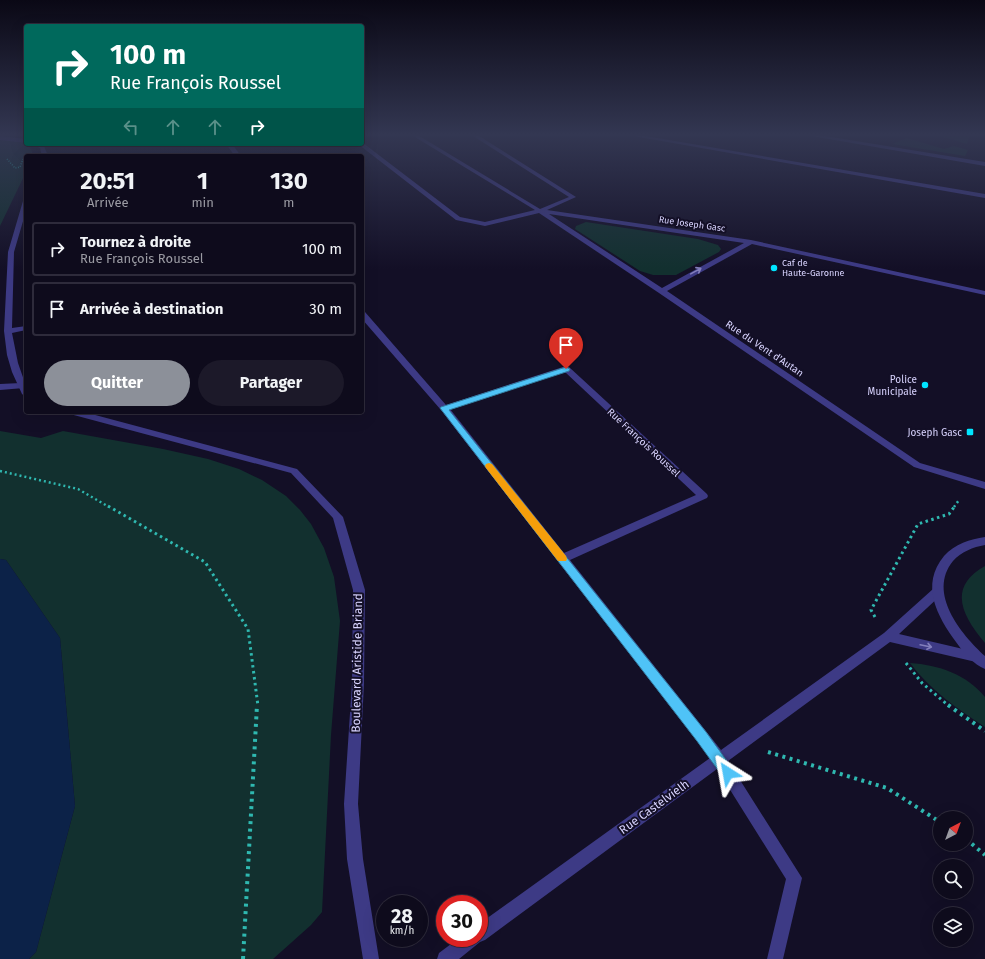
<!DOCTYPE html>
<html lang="fr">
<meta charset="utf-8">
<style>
body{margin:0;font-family:"Fira Sans",sans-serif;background:#1c1929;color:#f1f3f6;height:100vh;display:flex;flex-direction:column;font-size:15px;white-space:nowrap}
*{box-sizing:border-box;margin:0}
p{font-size:13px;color:#9b9ba3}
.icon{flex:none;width:22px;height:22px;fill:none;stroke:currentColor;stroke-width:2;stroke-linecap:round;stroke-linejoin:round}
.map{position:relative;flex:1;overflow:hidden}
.drawer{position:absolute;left:24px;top:154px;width:340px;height:260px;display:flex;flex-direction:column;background:#0e0b1c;border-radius:4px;box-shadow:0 4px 16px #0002,0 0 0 1px #2e2b3b}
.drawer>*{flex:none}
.guide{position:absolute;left:24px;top:24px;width:340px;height:122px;border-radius:4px;box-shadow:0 4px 16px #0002,0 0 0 1px #2e2b3b;background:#00695c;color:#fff;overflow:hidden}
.needle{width:26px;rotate:41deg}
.tools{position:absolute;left:933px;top:811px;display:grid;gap:8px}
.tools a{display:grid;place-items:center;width:40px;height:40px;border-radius:50%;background:#0e0b1c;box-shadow:0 4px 16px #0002,0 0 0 1px #2e2b3b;font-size:20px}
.speed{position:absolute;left:376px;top:895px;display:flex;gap:8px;font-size:20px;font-weight:700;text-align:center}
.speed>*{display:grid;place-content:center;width:52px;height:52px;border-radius:50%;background:#0e0b1c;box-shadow:0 4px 16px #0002,0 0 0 1px #2e2b3b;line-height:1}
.speed small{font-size:10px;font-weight:400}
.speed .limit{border:6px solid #d22;background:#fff;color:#111}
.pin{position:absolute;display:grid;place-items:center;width:34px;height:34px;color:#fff;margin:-41px -17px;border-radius:50% 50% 50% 0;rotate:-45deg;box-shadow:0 0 4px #0007}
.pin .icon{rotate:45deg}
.me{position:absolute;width:44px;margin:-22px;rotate:326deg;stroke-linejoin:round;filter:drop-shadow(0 0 3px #0008)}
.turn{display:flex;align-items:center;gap:14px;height:84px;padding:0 20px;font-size:18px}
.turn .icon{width:52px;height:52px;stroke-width:2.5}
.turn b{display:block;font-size:28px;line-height:34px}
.lanes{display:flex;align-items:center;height:38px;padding:0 20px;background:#0003;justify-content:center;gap:20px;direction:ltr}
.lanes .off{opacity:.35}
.eta{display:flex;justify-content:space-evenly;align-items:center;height:68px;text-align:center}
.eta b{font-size:24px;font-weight:700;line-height:28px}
.primary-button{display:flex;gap:8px;margin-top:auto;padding:8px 20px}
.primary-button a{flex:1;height:46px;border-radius:24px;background:#8c9099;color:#fff;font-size:16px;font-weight:700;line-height:46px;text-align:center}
.primary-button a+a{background:#1c1929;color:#f1f3f6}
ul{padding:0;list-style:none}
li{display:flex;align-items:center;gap:12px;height:54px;margin:0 8px 6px;padding:0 12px;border:2px solid #2e2b3b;border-radius:4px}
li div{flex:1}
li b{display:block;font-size:15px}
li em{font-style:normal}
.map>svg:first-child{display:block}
</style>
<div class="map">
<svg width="985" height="959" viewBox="0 0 985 959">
<rect width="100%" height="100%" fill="#130f26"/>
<path fill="#12302f" d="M 939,134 L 970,134 L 967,144 L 937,135 Z
M 907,138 L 944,149 L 954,146 L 968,150 L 965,156 L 892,144 Z
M 0,140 C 13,142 31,140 33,155 L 26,156 L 26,172 L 0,226 Z
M 586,222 L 698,239 L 718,245 L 721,249 L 719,252 L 676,275 L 653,275 L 640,271 L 575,229 L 576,226 Z
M 0,431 L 41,438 L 63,431 L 163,449 L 208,459 L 239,469 L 262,480 L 286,496 L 300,510 L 311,524 L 324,548 L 334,577 L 340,621 L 331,735 L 322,912 L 311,925 L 273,959 L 29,959 L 36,952 L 75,806 L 60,638 L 6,560 L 0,559 Z
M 985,566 L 985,643 C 962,616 947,587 985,566 Z
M 910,663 C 939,665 966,674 985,697 L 985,727 C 959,710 929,689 910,663 Z"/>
<path fill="#0c2248" d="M 0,559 L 6,560 L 60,638 L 75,806 L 36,952 L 29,959 L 0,959 Z"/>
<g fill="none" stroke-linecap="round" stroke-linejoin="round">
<path stroke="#2fb8b0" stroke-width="1.5" stroke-dasharray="1 1.5" stroke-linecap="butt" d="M 7,159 L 15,168 L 20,167 L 23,159"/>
<path stroke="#2fb8b0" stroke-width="2.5" stroke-dasharray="2 3" stroke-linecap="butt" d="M 0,471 L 78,489 L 109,507
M 954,507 L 959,500"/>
<path stroke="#2fb8b0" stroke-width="3" stroke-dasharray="2.5 3.5" stroke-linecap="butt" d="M 108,506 L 205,562 L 248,629 L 258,706
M 875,617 L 871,610 L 918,524 L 949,514 L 955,506
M 906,663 L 922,683 L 949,706"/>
<path stroke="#2fb8b0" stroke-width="4" stroke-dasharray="3 4.5" stroke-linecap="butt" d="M 948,705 L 985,731
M 768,752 L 887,788 L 940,822
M 966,839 L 985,855
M 243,959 L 257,705"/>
<path fill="#3d3a85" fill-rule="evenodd" d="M 21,383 L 25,386 L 24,388 L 0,390 L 0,384 Z"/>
<path fill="#3d3a85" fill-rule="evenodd" d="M 800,134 L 813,134 L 985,162 L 985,166 Z"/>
<path fill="#3d3a85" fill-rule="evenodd" d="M 410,134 L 416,134 L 540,209 L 569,197 L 470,134 L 476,134 L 576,197 L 547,210 L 751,240 L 985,291 L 985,295 L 752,244 L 667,291 L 920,463 L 985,482 L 985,489 L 914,467 L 659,293 L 539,213 L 485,226 L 456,220 L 358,144 L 363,143 L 460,217 L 485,222 L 535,210 ZM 549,214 L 744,243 L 662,288 Z
M 622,134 L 634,134 L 985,194 L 985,198 Z
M 0,136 L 26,139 L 26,143 L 0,140 Z
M 31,144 L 44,146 L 48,156 L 42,156 L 40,148 Z
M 226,144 L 232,144 L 241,156 L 235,156 Z
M 26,199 L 26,211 L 14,252 L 12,328 L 26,326 L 26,330 L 12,333 L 18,363 L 26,386 L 26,397 L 22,394 L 12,372 L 7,355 L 4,331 L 8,252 L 23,201 Z
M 362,312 L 365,312 L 446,405 L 563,367 L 569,367 L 707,494 L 708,496 L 707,498 L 570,560 L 721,750 L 884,633 L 933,589 L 937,587 L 941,589 L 943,592 L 941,595 L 899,634 L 976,652 L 980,653 L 982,657 L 980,661 L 976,662 L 890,642 L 728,761 L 802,878 L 783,959 L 767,959 L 786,879 L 717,769 L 485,940 L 480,942 L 459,959 L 437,959 L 439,953 L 459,938 L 479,938 L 479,924 L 710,758 L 441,410 L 362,319 ZM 565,372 L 696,495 L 564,553 L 450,409 Z
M 68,412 L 84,412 L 297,469 L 343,517 L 365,590 L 364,683 L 358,804 L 363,859 L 379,959 L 363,959 L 347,859 L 344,804 L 352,683 L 353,590 L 333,518 L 291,473 L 70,414 Z"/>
<path fill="#3d3a85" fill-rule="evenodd" d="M 985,537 L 985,545 C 973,547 961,552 953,561 C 927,593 961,634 985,656 L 985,669 C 974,665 963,652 956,642 C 937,616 920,585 944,556 C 955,544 970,539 985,537 Z"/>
</g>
<defs><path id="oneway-shaft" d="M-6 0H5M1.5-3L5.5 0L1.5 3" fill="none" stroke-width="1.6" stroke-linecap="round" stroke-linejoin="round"/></defs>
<g stroke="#837fbc">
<use href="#oneway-shaft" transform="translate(696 271) rotate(-29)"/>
<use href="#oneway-shaft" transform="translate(926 646) rotate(12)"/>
</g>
<linearGradient id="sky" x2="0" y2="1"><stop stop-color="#0a0815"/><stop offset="0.5" stop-color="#333752"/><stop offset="1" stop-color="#333752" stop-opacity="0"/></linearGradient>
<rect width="985" height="269" fill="url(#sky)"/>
<path fill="#4fc3f7" stroke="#337fa1" d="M 566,367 L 570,369 L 569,371 L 449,410 L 706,732 L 732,768 L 734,773 L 732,777 L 728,779 L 723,777 L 697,741 L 440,408 L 441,407 Z"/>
<path fill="#f59e0b" d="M 489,463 L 492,464 L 566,556 L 567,559 L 566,561 L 558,561 L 486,468 L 485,466 L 486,464 Z"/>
<g fill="#00e5ff" stroke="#130f26" stroke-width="1.5">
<circle cx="774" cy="268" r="4"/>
<circle cx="925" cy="385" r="4"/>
<rect x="966" y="428" width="8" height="8" rx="2"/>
</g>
<g text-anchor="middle" stroke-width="4" stroke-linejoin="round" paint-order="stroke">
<g font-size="9" fill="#d9d4ff" stroke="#130f26">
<text transform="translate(692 224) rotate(8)" y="3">Rue Joseph Gasc</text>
</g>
<g font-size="9" fill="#d9d4ff" stroke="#130f26" text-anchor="start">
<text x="782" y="266">Caf de<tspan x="782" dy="10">Haute-Garonne</tspan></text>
</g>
<g font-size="10" fill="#d9d4ff" stroke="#130f26">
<text transform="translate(765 348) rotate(34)" y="4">Rue du Vent d'Autan</text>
<text transform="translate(644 442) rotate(43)" y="4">Rue François Roussel</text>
</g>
<g font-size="10" fill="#d9d4ff" stroke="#130f26" text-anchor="end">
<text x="917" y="383">Police<tspan x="917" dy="12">Municipale</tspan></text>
<text x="962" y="436">Joseph Gasc</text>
</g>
<g font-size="12" fill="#d9d4ff" stroke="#130f26">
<text transform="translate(357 663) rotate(-89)" y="4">Boulevard Aristide Briand</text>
<text transform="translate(654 807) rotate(-36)" y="4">Rue Castelvielh</text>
</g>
</g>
</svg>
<div class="tools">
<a><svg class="needle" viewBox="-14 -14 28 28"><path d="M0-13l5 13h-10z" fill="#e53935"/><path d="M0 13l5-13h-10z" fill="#9b9ba3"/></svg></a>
<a><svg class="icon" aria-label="search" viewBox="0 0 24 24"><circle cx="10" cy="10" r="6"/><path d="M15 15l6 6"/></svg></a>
<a><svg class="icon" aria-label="layers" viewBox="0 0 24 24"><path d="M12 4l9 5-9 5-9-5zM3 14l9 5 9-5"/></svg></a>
</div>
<div class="speed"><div>28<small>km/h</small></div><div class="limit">30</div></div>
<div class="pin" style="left:566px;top:369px;background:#d93025"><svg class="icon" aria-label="arrive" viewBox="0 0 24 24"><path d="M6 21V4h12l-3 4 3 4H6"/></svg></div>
<svg class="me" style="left:728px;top:773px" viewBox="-20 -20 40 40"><path d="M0-17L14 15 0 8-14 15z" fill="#4fc3f7" stroke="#fff" stroke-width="4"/></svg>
<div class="guide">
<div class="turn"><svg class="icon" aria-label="right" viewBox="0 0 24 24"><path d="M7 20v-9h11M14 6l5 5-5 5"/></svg><div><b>100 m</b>Rue François Roussel</div></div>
<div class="lanes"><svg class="icon off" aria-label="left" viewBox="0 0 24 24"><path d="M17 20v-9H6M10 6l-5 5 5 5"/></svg><svg class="icon off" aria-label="ahead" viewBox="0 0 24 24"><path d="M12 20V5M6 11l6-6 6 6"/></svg><svg class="icon off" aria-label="ahead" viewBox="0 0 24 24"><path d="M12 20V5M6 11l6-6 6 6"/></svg><svg class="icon" aria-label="right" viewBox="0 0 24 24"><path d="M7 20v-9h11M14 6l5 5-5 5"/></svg></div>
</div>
<section class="drawer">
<div class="eta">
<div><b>20:51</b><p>Arrivée</p></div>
<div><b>1</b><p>min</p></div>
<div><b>130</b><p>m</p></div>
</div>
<ul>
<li><svg class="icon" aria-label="right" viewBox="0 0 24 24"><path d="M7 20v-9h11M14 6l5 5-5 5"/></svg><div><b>Tournez à droite</b><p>Rue François Roussel</p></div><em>100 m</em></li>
<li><svg class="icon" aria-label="arrive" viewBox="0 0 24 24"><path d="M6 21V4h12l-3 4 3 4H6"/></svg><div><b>Arrivée à destination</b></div><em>30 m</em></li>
</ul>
<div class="primary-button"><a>Quitter</a><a>Partager</a></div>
</section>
</div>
